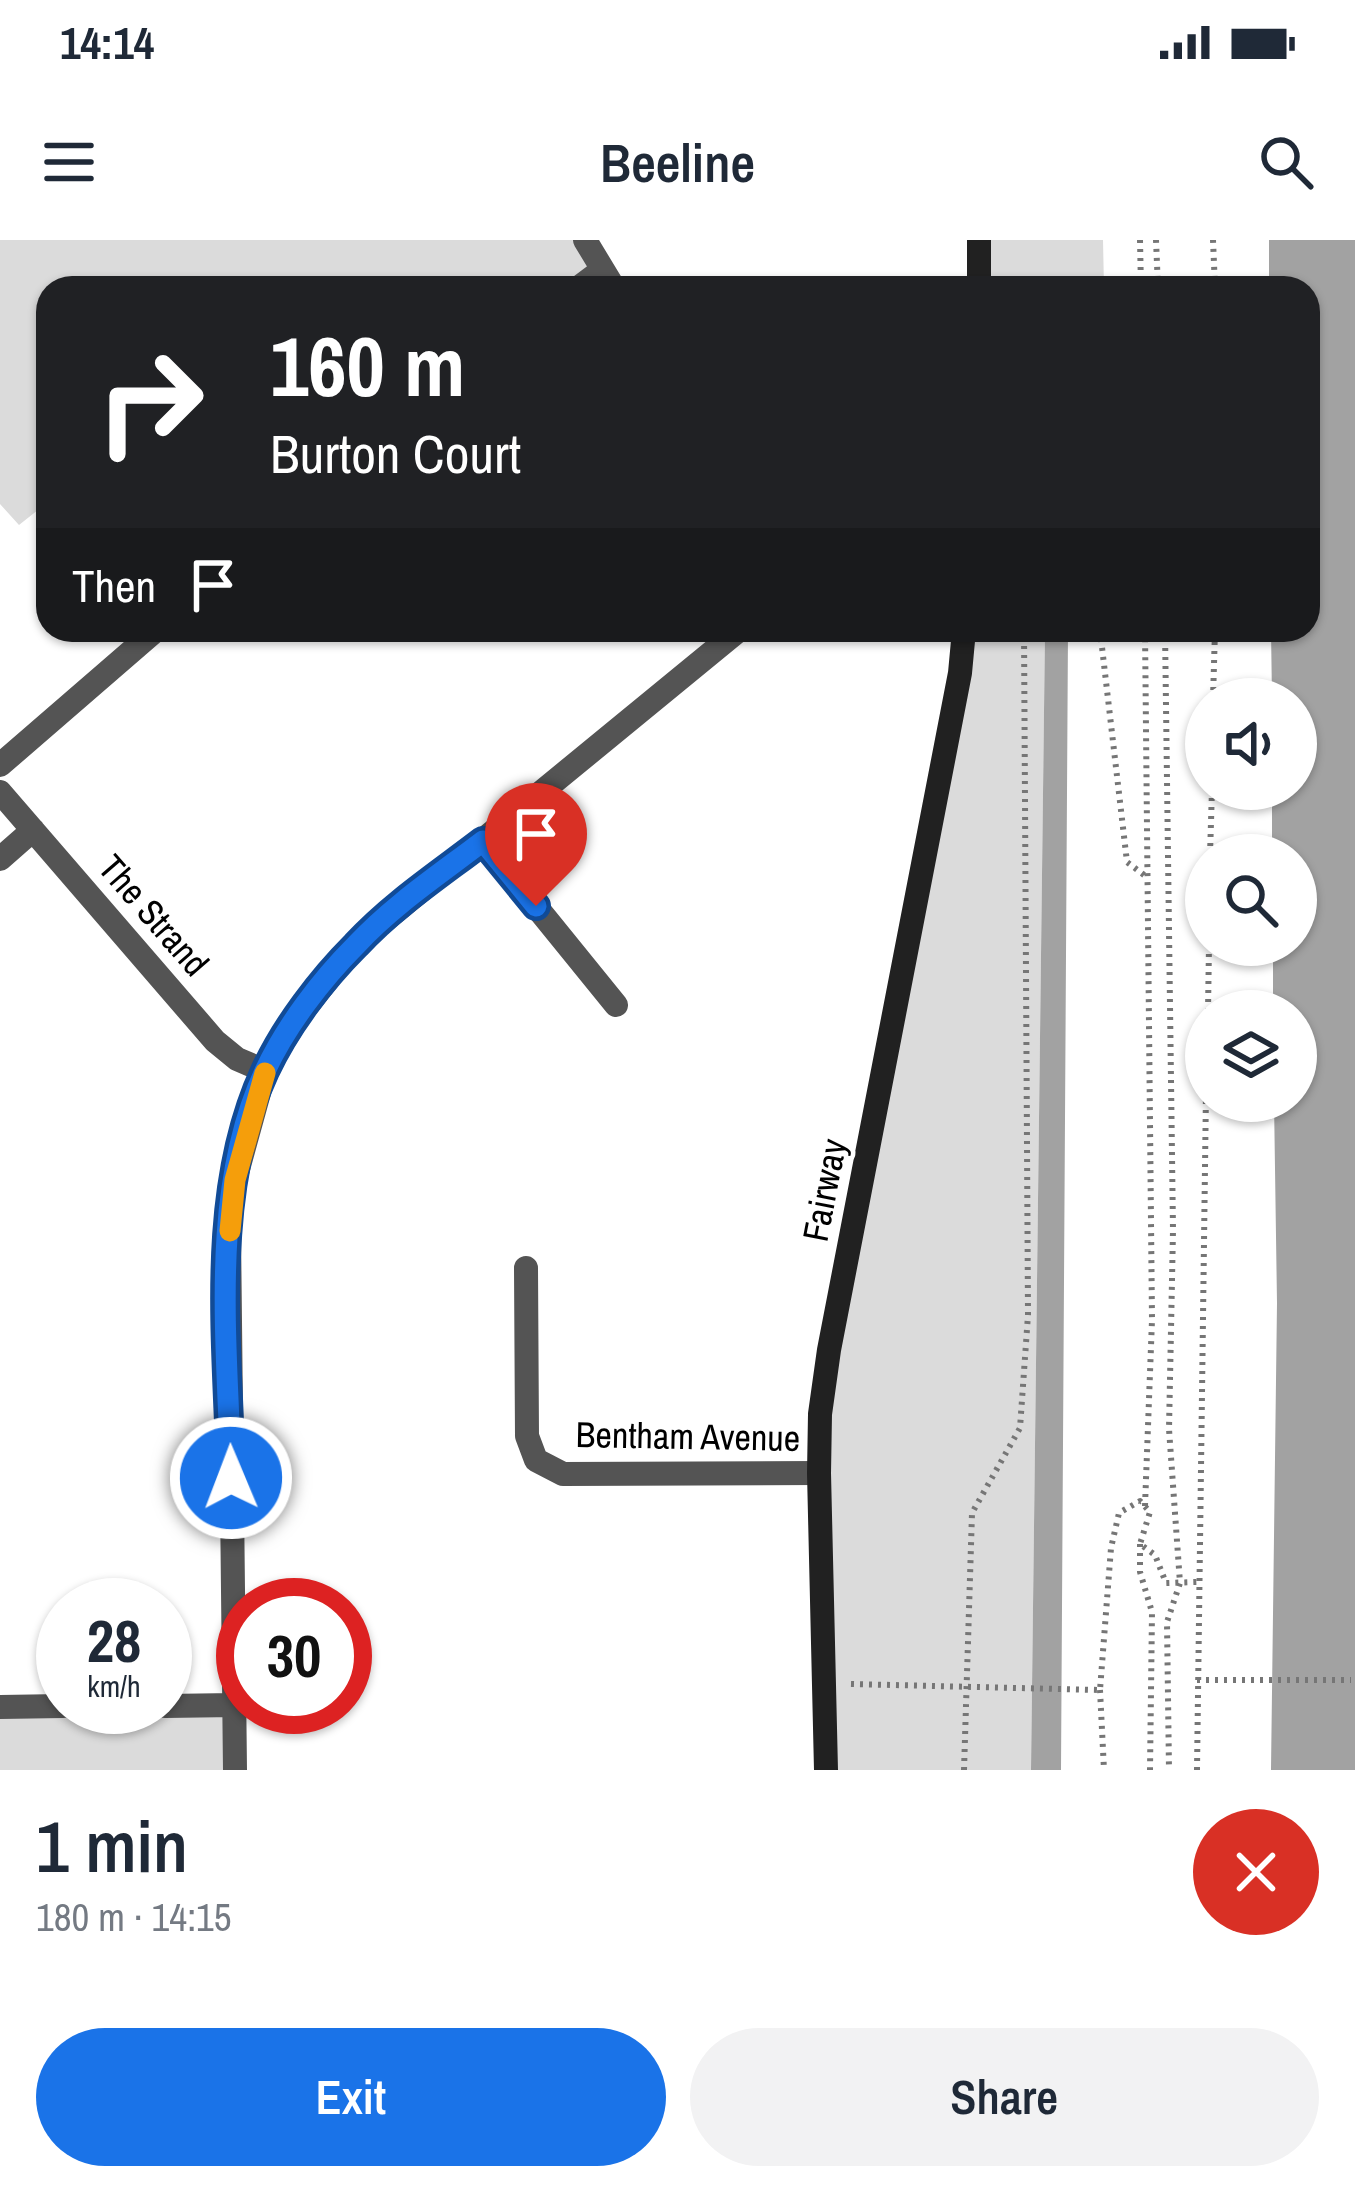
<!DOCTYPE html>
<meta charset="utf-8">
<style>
body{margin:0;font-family:"Archivo Narrow",sans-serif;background:#f2f2f3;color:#1f2937;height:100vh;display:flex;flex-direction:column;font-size:45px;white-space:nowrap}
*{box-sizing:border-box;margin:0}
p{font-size:39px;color:#747a83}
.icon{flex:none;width:66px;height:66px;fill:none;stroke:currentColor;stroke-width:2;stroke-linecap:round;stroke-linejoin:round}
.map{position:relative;height:1530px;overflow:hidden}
.details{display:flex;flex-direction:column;background:#fff;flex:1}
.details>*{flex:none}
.guide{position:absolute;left:36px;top:36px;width:1284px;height:366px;border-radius:36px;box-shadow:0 3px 9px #0004;background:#202124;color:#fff;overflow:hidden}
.fabs{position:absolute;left:1185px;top:438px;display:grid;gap:24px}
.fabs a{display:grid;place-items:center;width:132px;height:132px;border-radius:50%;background:#fff;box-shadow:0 3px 9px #0004;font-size:60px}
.speed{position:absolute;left:36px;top:1338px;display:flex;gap:24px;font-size:60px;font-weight:700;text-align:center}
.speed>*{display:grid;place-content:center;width:156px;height:156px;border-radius:50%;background:#fff;box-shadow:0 3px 9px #0004;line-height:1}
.speed small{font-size:30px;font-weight:400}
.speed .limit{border:18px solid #d22;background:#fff;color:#111}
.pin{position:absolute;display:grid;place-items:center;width:102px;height:102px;color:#fff;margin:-123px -51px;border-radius:50% 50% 50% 0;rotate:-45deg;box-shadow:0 0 12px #0007}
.pin .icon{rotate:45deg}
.me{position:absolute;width:132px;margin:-66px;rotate:359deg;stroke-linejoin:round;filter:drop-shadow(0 0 9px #0008)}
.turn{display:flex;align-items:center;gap:42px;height:252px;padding:0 36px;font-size:54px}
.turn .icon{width:156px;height:156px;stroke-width:2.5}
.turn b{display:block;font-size:84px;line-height:102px}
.then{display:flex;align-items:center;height:114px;padding:0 36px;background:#0003;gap:24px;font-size:45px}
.round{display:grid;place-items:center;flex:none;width:126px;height:126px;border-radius:63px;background:#f2f2f3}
.summary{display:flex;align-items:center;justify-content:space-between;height:204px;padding:0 36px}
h1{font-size:72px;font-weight:600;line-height:90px}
.button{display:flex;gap:24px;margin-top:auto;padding:24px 36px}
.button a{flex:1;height:138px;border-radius:72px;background:#1a73e8;color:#fff;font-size:48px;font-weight:600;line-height:138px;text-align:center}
.button a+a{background:#f2f2f3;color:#1f2937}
.status{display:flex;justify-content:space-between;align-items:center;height:84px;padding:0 60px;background:#fff;direction:ltr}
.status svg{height:33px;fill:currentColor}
header{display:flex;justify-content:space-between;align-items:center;height:156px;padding:0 36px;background:#fff;font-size:54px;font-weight:600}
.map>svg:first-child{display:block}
</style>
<div class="status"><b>14:14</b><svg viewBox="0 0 49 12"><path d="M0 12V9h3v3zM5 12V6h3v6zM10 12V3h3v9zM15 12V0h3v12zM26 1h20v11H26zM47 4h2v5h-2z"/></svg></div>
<header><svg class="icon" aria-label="menu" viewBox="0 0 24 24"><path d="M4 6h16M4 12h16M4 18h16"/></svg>Beeline<svg class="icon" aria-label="search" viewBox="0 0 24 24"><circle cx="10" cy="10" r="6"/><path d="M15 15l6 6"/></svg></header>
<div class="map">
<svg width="1355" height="1530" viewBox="0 0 1355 1530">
<rect width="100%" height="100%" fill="#fff"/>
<path fill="#dbdbdb" d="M 0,0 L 585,0 L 602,30 L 578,48 L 48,48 L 48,262 L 19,285 L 0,264 Z
M 979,0 L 1103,0 L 1104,48 L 979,48 Z
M 964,390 L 1045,390 L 1031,1530 L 826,1530 L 819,1233 Z
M 234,1465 L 235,1530 L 0,1530 L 0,1467 Z"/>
<path fill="#a2a2a2" d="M 1269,0 L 1355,0 L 1355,1530 L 1271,1530 L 1277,1063 L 1274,861 L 1296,861 L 1296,771 L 1273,771 L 1273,705 L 1296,705 L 1296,615 L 1272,615 L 1272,549 L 1296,549 L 1296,459 L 1272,459 L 1271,390 L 1308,390 L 1308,48 L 1269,48 Z
M 1045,390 L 1068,390 L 1061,1530 L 1031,1530 Z"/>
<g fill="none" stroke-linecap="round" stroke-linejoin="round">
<path stroke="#767676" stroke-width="6" stroke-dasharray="3 6" stroke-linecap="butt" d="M 1140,0 L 1141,48
M 1156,0 L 1158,48
M 1213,0 L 1215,48
M 1100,390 L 1127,622 L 1148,638
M 1165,390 L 1173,990 L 1169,1189 L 1180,1343 L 1167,1382 L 1169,1530
M 1213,459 L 1215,390
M 1210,615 L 1212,549
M 1208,771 L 1209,705
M 1145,1266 L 1152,1080 L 1145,390
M 1140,1304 L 1140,1332 L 1152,1372 L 1150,1530
M 1197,1440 L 1351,1440
M 851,1444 L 1100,1450 L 1111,1308 L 1119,1273 L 1140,1261 L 1150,1272 L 1140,1304 L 1155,1315 L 1166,1343 L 1197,1342
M 1100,1450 L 1104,1530
M 964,1530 L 972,1273 L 1020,1188 L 1028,1075 L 1024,390
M 1197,1530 L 1206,852"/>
<path stroke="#545454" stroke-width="24" d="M 585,0 L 614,48
M 578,48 L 602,30
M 0,525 L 156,390
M 0,552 L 215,801 L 237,819 L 265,831
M 483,601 L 616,765
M 0,619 L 33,590
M 526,1028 L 527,1196 L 536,1220 L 563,1234 L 819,1233
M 165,1466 L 234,1465
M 0,1467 L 63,1466
M 235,1530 L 229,992 L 235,940 L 265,831 L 300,775 L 355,705 L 739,390"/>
<path stroke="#212121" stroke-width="24" d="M 979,48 L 979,0
M 826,1530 L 819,1233 L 820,1174 L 829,1110 L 960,433 L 964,390"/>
</g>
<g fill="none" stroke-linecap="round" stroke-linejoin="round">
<g stroke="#114b97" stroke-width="30">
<path id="route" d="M 231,1238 C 228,1107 208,953 265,831 C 286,786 321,740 356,705 C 393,665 440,634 483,601 L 536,666"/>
</g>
<use href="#route" stroke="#1a73e8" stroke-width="21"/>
<path stroke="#f59e0b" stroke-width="21" d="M 230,991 L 235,940 L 265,833"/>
</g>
<g text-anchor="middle" stroke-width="9" stroke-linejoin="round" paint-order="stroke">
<g font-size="36" fill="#000" stroke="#fff">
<text transform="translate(154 675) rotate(49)" y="13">The Strand</text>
<text transform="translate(824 950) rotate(-79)" y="13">Fairway</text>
<text transform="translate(688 1196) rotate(1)" y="13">Bentham Avenue</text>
</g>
</g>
</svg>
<div class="fabs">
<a><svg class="icon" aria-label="sound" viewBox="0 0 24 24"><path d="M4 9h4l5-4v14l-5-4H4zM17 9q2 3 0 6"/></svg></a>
<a><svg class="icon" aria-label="search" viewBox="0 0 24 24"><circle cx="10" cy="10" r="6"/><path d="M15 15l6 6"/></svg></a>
<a><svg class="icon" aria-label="layers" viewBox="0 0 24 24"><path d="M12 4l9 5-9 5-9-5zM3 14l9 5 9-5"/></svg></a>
</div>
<div class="speed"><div>28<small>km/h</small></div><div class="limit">30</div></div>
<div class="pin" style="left:536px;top:666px;background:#d93025"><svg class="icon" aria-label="arrive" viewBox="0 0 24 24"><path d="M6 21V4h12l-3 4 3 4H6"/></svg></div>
<svg class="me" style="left:231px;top:1238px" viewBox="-20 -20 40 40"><circle r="17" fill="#1a73e8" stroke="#fff" stroke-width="3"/><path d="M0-11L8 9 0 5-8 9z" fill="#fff"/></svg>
<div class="guide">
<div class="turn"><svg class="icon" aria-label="right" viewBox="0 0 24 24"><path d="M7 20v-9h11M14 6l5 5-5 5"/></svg><div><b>160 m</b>Burton Court</div></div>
<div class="then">Then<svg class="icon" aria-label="arrive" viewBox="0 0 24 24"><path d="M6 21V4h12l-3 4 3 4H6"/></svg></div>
</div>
</div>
<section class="details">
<div class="summary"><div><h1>1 min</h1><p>180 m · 14:15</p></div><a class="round" style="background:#d93025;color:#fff"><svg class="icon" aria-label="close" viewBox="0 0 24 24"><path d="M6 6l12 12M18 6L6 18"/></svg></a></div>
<div class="button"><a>Exit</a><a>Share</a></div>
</section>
